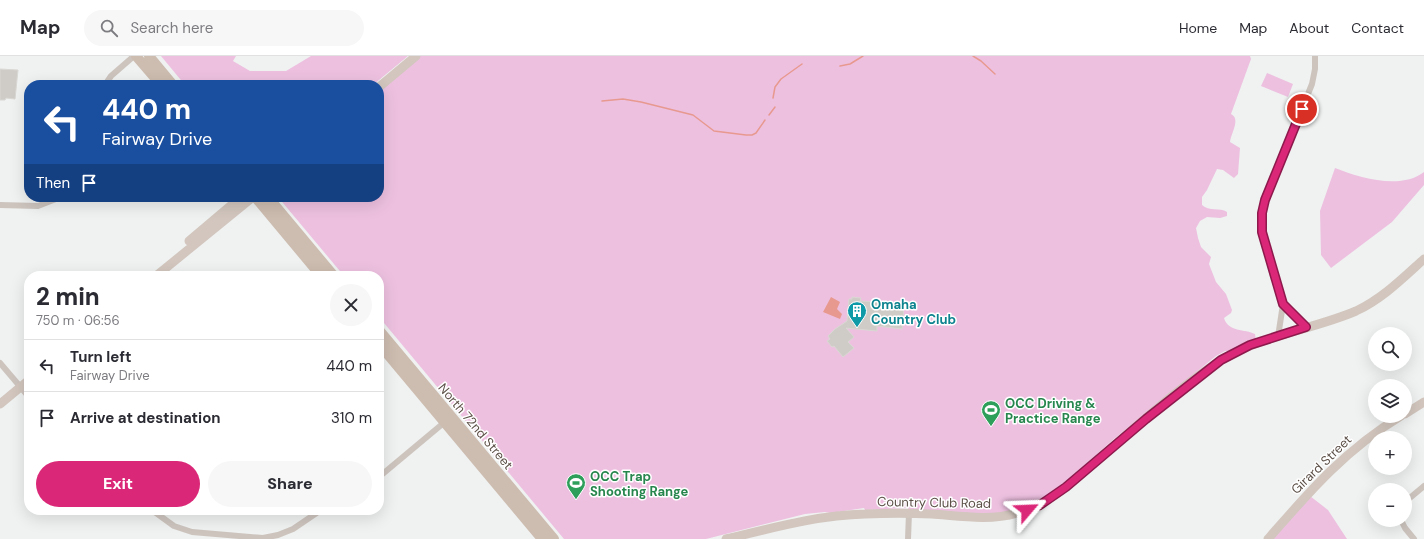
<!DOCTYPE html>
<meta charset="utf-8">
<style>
body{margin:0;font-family:"DM Sans",sans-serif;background:#f7f7f7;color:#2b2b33;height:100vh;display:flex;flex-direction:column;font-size:15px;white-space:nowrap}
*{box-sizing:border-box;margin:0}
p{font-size:13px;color:#7c7c81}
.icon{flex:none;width:22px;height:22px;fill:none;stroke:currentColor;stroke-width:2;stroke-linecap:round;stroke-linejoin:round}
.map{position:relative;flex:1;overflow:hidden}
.sheet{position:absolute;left:24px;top:215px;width:360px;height:244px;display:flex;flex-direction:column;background:#fff;border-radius:16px;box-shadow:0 4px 16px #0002}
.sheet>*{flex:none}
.top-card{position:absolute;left:24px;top:24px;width:360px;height:122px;border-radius:16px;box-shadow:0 4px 16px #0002;background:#1a4fa0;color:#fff;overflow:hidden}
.fabs{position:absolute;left:1368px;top:271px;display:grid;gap:8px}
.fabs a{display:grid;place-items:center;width:44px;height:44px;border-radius:50%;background:#fff;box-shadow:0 4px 16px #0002;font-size:20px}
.pin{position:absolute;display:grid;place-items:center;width:34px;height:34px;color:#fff;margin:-17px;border:2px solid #fff;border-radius:50%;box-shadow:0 1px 4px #0007}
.me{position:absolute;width:44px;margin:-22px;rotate:64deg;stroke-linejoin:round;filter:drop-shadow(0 0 3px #0008)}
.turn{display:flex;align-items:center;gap:14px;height:84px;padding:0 12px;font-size:18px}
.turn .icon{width:52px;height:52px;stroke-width:2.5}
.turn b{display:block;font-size:28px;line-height:34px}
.then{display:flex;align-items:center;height:38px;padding:0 12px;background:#0003;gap:8px;font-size:15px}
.round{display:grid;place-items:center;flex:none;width:42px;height:42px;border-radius:21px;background:#f7f7f7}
.summary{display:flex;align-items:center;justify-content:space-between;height:68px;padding:0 12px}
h1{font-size:24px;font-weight:800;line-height:30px}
.cta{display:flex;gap:8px;margin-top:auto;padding:8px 12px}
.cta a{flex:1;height:46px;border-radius:24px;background:#db2777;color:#fff;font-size:16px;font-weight:800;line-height:46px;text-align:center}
.cta a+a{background:#f7f7f7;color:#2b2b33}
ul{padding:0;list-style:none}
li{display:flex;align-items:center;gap:12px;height:52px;padding:0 12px;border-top:1px solid #e1e1e2}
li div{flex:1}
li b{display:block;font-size:15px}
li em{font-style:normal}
header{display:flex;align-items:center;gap:24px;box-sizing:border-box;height:56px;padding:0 20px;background:#fff;border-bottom:1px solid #e1e1e2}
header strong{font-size:19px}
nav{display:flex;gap:22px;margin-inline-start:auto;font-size:14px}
.search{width:280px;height:36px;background:#f7f7f7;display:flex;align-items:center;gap:10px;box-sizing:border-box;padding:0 14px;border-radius:22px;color:#7c7c81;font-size:15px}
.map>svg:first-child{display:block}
</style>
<header>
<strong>Map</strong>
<div class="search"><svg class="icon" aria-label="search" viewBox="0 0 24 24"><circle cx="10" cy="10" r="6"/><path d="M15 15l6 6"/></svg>Search here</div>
<nav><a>Home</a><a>Map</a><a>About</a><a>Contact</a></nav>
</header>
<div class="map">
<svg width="1424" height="483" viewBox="0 0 1424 483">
<rect width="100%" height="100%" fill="#eff2f1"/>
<path fill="#edc0e0" d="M 161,0 L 236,0 L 233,5 L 250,15 L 286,15 L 311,0 L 408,0 L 373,29 L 185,29 Z
M 420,0 L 1250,0 L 1251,3 L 1231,58 C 1241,63 1231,77 1230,86 L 1240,92 L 1238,118 L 1234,122 L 1223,114 L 1217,113 L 1207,134 L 1202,141 L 1202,149 C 1209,156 1220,151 1227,156 L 1227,160 L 1220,162 L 1207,161 L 1200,165 L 1196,172 L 1198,182 L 1201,191 L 1211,201 L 1209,208 L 1216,226 L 1226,238 L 1232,254 L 1231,257 L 1224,262 C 1228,276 1245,273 1255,278 L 1256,285 L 1230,295 L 1225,295 L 1216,300 L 1114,383 L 1061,430 L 1036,448 L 993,459 L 909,454 L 908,452 L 865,454 L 864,452 L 831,457 L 825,456 L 805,458 L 706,483 L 564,483 L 379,261 L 379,220 L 344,220 L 278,141 L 379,141 L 379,33 Z
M 1267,17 L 1293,28 L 1288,41 L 1261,30 Z
M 1335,112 C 1360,122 1401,134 1424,116 L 1424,129 L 1392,166 L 1331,212 L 1321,199 L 1320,155 Z
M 1310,440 L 1328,454 L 1347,483 L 1272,483 Z"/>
<path fill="#e8998f" d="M 831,241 L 840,246 L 837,253 L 842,258 L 840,263 L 823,256 Z"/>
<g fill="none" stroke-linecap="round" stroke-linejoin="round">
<path stroke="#e8998f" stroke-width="1.5" d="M 973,0 L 981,5 L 995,18
M 840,10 L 850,8 L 863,0
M 773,42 L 775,31 L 781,23 L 802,8
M 602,45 L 623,43 L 641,46 L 693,59 L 714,75 L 746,79 L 752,79 L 756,77 L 765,64
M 769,59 L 775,51"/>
</g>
<path fill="#cfcbc6" stroke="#dad8d4" d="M 0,13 L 18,14 L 15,43 L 6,42 L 5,44 L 0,44 Z
M 852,241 L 861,242 L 860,245 L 878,246 L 878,250 L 903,252 L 904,265 L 903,264 L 902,273 L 877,270 L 877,275 L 846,272 L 854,281 L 848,286 L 854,292 L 843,301 L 834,290 L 832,291 L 827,285 L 830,283 L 828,280 L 835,273 L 847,265 L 849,243 L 852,243 Z"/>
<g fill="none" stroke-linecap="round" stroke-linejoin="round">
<path stroke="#cdc4be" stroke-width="6" d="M 105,29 L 111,20 L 134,0
M 0,149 L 38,150 L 61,141
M 1283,248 L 1306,271
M 1278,281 L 1283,248 L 1263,184 C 1261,170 1261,157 1265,144 L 1312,28 L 1315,13 L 1315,0
M 0,307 L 29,341
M 379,421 L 446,365
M 1405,446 L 1424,430
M 152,454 L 174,470 L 192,476 L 263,482 L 278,479 L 293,473 L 321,454
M 1401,464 L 1405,472 L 1414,483
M 908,483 L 909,457"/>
<path stroke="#d2c6be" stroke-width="9" d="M 379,31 L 416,0
M 189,185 L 241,141
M 156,220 L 253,141
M 0,348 L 29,324
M 1405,358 L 1424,346
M 726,483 C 772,472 818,459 865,458 C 887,457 910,457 932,458 C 960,460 990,465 1017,457 C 1051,448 1075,423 1101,401 C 1138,369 1179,331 1220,305 C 1261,279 1312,274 1356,255 C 1382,243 1403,222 1424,203
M 1268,483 C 1309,436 1346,393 1401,360"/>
<path stroke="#cdbcb0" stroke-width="10" d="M 136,0 L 161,29
M 149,0 L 173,29
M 255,141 L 321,220
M 268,141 L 334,220
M 379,274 L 554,483
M 379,288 L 542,483"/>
</g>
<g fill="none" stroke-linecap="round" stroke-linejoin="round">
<g stroke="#8e194d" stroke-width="10">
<path id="route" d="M 1027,454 L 1040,449 L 1066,431 L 1146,363 L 1221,304 L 1250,289 L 1306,271 L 1283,248 L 1262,176 L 1262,157 L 1265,144 L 1302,53"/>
</g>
<use href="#route" stroke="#db2777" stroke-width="7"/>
</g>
<defs>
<g id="building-pin" transform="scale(1)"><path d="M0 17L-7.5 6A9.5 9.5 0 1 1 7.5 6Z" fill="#0f9aa8" stroke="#fff"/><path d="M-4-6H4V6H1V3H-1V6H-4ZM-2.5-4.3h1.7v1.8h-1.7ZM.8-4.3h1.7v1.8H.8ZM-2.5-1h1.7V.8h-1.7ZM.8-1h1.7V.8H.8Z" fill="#fff"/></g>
<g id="stadium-pin" transform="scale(1)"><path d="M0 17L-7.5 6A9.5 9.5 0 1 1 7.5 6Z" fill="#2e9e5b" stroke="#fff"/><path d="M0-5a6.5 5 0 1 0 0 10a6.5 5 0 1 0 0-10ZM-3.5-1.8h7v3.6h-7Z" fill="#fff"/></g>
</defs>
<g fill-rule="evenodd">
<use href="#building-pin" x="857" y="255"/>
<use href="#stadium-pin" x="991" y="354"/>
<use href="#stadium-pin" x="576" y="427"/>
</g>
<g text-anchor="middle" stroke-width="3" stroke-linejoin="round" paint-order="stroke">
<g font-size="13" font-weight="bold" fill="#0d838f" stroke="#fff" text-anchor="start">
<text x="871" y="253">Omaha<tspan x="871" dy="15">Country Club</tspan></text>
</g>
<g font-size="13" font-weight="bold" fill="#27864d" stroke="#fff" text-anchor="start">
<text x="1005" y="352">OCC Driving &amp;<tspan x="1005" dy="15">Practice Range</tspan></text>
<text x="590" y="425">OCC Trap<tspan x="590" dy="15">Shooting Range</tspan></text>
</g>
<g font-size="13" fill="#5c5048" stroke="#fff">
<text transform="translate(476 370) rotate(50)" y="5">North 72nd Street</text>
<text transform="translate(1321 408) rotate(-44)" y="5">Girard Street</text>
<text transform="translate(934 446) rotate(1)" y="5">Country Club Road</text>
</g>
</g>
</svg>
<div class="fabs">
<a><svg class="icon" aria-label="search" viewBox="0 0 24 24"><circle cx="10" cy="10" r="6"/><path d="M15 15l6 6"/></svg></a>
<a><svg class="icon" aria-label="layers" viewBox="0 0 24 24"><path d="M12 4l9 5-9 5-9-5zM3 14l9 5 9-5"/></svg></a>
<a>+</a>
<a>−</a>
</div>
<div class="pin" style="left:1302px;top:53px;background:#d93025"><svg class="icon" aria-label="arrive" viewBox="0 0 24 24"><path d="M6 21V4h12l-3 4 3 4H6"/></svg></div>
<svg class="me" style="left:1027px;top:454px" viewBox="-20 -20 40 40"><path d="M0-17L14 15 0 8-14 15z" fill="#db2777" stroke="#fff" stroke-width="4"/></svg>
<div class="top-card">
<div class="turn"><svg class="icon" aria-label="left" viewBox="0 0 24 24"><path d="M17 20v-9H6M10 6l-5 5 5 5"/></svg><div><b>440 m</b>Fairway Drive</div></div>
<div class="then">Then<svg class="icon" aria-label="arrive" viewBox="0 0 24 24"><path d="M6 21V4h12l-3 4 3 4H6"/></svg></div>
</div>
<section class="sheet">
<div class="summary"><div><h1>2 min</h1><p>750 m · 06:56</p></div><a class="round"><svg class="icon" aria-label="close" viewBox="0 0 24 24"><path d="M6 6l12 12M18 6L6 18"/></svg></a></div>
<ul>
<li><svg class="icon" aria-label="left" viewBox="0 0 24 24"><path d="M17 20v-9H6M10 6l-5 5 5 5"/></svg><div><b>Turn left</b><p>Fairway Drive</p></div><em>440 m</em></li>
<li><svg class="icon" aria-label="arrive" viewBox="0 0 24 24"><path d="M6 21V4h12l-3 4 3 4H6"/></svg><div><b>Arrive at destination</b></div><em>310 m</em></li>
</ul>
<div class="cta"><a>Exit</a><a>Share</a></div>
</section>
</div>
